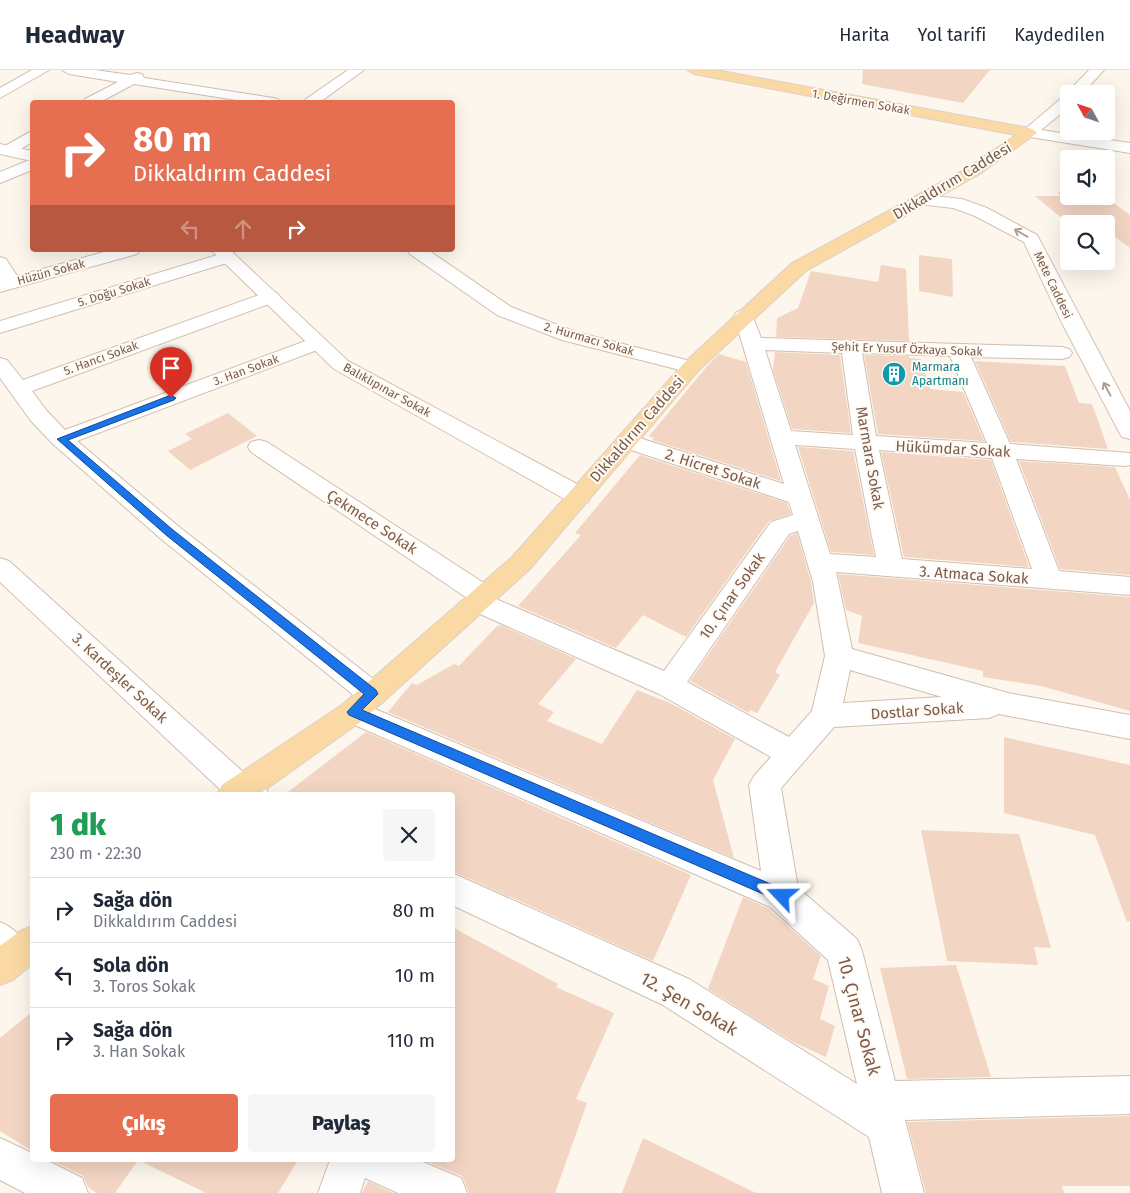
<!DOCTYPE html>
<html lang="tr">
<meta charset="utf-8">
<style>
body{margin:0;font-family:"Fira Sans",sans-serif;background:#f6f6f7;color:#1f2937;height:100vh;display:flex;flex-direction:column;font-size:19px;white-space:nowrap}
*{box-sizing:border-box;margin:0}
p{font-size:16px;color:#747a83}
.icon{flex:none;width:28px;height:28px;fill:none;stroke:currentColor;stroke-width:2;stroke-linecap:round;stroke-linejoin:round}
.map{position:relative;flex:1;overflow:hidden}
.drawer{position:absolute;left:30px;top:722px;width:425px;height:370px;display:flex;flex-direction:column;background:#fff;border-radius:5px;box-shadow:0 5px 20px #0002}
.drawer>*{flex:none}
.hud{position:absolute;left:30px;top:30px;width:425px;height:152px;border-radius:5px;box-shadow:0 5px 20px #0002;background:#e76f51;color:#fff;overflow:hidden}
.needle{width:32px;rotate:310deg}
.tools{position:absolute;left:1060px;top:15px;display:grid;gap:10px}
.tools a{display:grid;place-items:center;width:55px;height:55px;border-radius:5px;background:#fff;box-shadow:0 5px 20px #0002;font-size:25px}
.pin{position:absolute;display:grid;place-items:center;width:42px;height:42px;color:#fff;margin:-51px -21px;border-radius:50% 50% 50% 0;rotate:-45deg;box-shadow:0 0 5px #0007}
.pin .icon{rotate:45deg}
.me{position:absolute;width:55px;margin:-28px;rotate:293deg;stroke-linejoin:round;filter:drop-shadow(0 0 4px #0008)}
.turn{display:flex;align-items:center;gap:18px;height:105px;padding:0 20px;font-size:22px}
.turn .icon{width:65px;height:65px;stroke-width:2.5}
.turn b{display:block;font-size:35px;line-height:42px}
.lanes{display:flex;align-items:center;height:48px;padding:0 20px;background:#0003;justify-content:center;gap:25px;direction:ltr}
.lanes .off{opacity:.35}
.round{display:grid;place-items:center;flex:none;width:52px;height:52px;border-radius:5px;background:#f6f6f7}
.summary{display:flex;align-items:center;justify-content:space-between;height:85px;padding:0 20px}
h1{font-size:30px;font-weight:800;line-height:38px;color:#1e9e55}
.cta{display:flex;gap:10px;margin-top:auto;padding:10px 20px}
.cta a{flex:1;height:58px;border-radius:5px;background:#e76f51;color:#fff;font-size:20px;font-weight:800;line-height:58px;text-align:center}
.cta a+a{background:#f6f6f7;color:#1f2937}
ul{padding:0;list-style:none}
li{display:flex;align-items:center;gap:15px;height:65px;padding:0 20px;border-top:1px solid #e0e1e3}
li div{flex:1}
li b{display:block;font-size:19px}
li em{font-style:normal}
header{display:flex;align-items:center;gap:30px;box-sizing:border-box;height:70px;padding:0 25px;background:#fff;border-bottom:1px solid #e0e1e3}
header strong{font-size:24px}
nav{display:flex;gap:28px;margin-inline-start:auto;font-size:18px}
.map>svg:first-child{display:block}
</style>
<header>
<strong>Headway</strong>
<nav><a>Harita</a><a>Yol tarifi</a><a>Kaydedilen</a></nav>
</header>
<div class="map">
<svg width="1130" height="1123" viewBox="0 0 1130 1123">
<rect width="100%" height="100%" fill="#fdf6ec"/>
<path fill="#f3d5c3" d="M 863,0 L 990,0 L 963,33 L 862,14 Z
M 1069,109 L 1069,126 L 1104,126 L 1130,145 L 1130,178 L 1110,163 L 1106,163 L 1106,154 L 1069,154 L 1035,126 L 1062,126 L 1058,123 Z
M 919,185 L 952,189 L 953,227 L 919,221 Z
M 881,195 L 906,199 L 909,271 L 776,267 L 777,248 L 798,238 L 811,201 L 878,212 Z
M 775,282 L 840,285 L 851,363 L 792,359 L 773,300 Z
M 719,284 L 746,292 L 781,411 L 652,370 L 654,368 L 649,366 L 708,295 Z
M 864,285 L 909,286 L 909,288 L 921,289 L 930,319 L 963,322 L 984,371 L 878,364 Z
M 975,291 L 1065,296 L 1079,333 L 1092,334 L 1108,379 L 1011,372 Z
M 228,343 L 257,366 L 190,400 L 168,381 L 192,369 L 185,364 Z
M 798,377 L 853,381 L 874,485 L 831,482 Z
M 881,382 L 991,390 L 1029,497 L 904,487 Z
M 640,385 L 787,433 L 791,444 L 769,451 L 686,567 L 643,545 L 616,578 L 518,536 L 581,465 L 575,463 Z
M 1019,391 L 1115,397 L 1130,430 L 1130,505 L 1060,499 Z
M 797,463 L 811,512 L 814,533 L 775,602 L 780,605 L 757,643 L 750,640 L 749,643 L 690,611 L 790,466 Z
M 838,504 L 1130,527 L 1130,641 L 1041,616 L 983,607 L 983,601 L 858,573 L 862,546 L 846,540 Z
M 501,555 L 576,589 L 538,634 L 554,642 L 547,651 L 602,674 L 637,620 L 670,633 L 735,669 L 713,710 L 734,788 L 388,642 L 412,613 L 417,615 L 454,594 L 459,596 L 497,556 Z
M 366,662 L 691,805 L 653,891 L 452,801 L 452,725 L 284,725 Z
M 1004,667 L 1130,695 L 1130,851 L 1127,852 L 1095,765 L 1004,743 Z
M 921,760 L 1019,764 L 1051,878 L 1034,877 L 1038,895 L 947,891 Z
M 743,827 L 769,839 L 821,886 L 813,909 L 829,916 L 820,949 L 835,956 L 826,987 L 793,972 L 708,919 Z
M 452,857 L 558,914 L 556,917 L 614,943 L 576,1029 L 587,1033 L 555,1123 L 469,1123 L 462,1106 L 423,1090 L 452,1090 Z
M 956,895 L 991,1007 L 907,1009 L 880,898 Z
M 32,942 L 32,1081 L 0,1061 L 0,968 Z
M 1130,1046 L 1130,1116 L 1062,1116 L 1064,1123 L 926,1123 L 907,1052 Z
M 643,1068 L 756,1123 L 622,1123 Z
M 50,1090 L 298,1090 L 278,1123 L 206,1123 L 138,1090 L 115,1123 L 97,1123 L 88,1117 L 83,1106 Z
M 368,1111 L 393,1123 L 362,1123 Z"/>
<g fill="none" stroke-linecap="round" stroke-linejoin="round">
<g stroke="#d1beb0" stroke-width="2">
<path id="street" d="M 62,0 L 95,0 L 130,5 L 137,3 L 142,4 L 144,8 L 273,28 L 278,29 L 280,32 L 249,32 L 134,14 L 100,32 L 83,32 L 85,29 L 118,12 L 69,4 Z
M 348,0 L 364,0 L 320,32 L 304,32 L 306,29 Z
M 32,61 L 32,72 L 13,84 L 1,84 L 1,78 Z
M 32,89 L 32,100 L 0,113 L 0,102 Z
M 111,180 L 140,180 L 137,184 L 0,222 L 0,187 L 6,189 L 17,206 Z
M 407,180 L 428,180 L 511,237 L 576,262 L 698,293 L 701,297 L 698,301 L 691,303 L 684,301 L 562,270 L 497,245 L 410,184 Z
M 227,182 L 233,183 L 236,187 L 233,191 L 0,263 L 0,251 Z
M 270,221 L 277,223 L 280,227 L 277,231 L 32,321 L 47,341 L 65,360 L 311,269 L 318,267 L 325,269 L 328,273 L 325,277 L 77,371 L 178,456 L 382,616 L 387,624 L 382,632 L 372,635 L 362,632 L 160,468 L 53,374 L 31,351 L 0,308 L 0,288 L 7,290 L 23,310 Z
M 744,240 L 751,242 L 761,268 L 1062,277 L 1069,279 L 1072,283 L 1069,287 L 1062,289 L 971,287 L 1010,374 L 1130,383 L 1130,395 L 1125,396 L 1016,389 L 1059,501 L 1130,507 L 1130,525 L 836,502 L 852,579 L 1008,623 L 1130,645 L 1130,669 L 999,644 L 989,648 L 834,657 L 781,718 L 798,818 L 857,869 L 862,881 L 895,1011 L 1130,1006 L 1130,1044 L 905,1050 L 924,1123 L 882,1123 L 869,1067 L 663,935 L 452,835 L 452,803 L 689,909 L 857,1014 L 828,890 L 770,837 L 343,650 L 338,642 L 343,634 L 353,630 L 363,634 L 761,801 L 749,715 L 754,706 L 771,687 L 659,624 L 469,539 L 465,532 L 467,528 L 251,382 L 248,377 L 251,372 L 259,370 L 267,372 L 493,519 L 497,526 L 496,529 L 664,601 L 771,452 L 793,445 L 789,432 L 619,376 L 616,371 L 619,366 L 627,364 L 784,414 L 734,246 L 737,242 ZM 765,280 L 842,283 L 853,365 L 791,361 ZM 862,283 L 950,286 L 987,373 L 876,366 ZM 795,375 L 855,379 L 876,487 L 830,484 ZM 879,380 L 992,388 L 1032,499 L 902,489 ZM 798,461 L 813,512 L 825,586 L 812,641 L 789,667 L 687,612 L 789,464 ZM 850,600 L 942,627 L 843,633 Z
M 0,488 L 9,491 L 252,710 L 264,715 L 269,725 L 226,725 L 0,512 Z
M 0,852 C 17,859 25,871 32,887 L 27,899 L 14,904 L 0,897 Z
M 0,1068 L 32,1083 L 32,1090 L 46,1090 L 82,1108 L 88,1123 L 25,1123 L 0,1110 Z
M 330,1090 L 418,1090 L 461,1108 L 467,1123 L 398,1123 L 365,1108 L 360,1123 L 318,1123 Z"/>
</g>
<g stroke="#d6c0b0" stroke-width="2">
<path id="secondary" d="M 32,0 L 49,0 L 0,28 L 0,18 Z
M 1089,0 L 1104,0 L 1082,24 L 1069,24 L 1069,37 L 1041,60 L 1130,73 L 1130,83 L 1024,66 L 1021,63 L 1024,60 L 1064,26 L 1068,25 L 1069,21 Z
M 0,74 L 32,81 L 32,91 L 0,84 Z
M 924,125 L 962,129 L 987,138 L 1037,165 L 1130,341 L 1130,369 L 1122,367 L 1119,362 L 1061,251 L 1024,172 L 975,146 L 953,138 L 918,134 L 916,130 L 918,126 Z
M 211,180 L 230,180 L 348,291 L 588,420 L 591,426 L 588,432 L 579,434 L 570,432 L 334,299 Z"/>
</g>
<g stroke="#dad1cd" stroke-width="2">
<path id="primary" d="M 687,0 L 716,0 L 1029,58 L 1034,60 L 1037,63 L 978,105 L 806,201 L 698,301 L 530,499 L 363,650 L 258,725 L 217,725 L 222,715 L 343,634 L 512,487 L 684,293 L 792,193 L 966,99 L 1016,65 L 694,4 Z
M 32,856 L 32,894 L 13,910 L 0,915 L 0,876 L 20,861 Z"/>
</g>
<use href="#street" fill="#fff" fill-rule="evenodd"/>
<use href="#secondary" fill="#fff" fill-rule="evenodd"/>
<use href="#primary" fill="#fbd9a5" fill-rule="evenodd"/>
</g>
<defs><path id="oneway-shaft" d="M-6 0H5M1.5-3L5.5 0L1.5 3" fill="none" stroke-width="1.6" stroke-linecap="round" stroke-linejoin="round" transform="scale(1.25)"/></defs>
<g stroke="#af9d94">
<use href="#oneway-shaft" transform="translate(1021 163) rotate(-150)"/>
<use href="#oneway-shaft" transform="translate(1107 319) rotate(-118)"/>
</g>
<path fill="#1a73e8" stroke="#114b97" d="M 171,325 L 176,328 L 174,330 L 68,370 L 173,460 L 376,620 L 378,624 L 362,640 L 787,821 L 789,826 L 787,830 L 782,832 L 777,830 L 349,645 L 347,642 L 364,624 L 166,465 L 57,369 Z"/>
<defs>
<g id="building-disc" transform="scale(1.25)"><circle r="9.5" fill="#0f9aa8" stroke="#fffaf3"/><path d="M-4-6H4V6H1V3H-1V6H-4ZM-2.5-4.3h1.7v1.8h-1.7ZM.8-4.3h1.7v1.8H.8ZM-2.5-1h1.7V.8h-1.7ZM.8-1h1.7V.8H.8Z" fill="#fff"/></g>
</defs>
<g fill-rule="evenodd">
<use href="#building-disc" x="894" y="304"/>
</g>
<g text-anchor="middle" stroke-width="4" stroke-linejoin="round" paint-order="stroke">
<g font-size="12" fill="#7a5c4d" stroke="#fffaf3">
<text transform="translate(861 32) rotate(10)" y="4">1. Değirmen Sokak</text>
<text transform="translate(51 202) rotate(-15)" y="4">Hüzün Sokak</text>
<text transform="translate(1053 215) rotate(64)" y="4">Mete Caddesi</text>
<text transform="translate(114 222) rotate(-17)" y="4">5. Doğu Sokak</text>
<text transform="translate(589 269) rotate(16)" y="4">2. Hurmacı Sokak</text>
<text transform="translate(907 279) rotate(2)" y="4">Şehit Er Yusuf Özkaya Sokak</text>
<text transform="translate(101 288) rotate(-20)" y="4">5. Hancı Sokak</text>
<text transform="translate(246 300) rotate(-20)" y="4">3. Han Sokak</text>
<text transform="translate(387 320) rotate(29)" y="4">Balıklıpınar Sokak</text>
</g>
<g font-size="12" fill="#0d838f" stroke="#fffaf3" text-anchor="start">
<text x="912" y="301">Marmara<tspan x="912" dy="14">Apartmanı</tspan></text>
</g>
<g font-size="15" fill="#7a5c4d" stroke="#fffaf3">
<text transform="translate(952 111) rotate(-31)" y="5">Dikkaldırım Caddesi</text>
<text transform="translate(637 359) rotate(-49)" y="5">Dikkaldırım Caddesi</text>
<text transform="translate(953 379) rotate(3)" y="5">Hükümdar Sokak</text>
<text transform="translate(870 388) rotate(80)" y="5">Marmara Sokak</text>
<text transform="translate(713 399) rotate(18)" y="5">2. Hicret Sokak</text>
<text transform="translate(372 452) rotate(33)" y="5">Çekmece Sokak</text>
<text transform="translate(974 505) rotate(4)" y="5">3. Atmaca Sokak</text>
<text transform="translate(732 526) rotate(-55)" y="5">10. Çınar Sokak</text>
<text transform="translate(120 608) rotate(43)" y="5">3. Kardeşler Sokak</text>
<text transform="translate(917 641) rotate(-4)" y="5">Dostlar Sokak</text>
</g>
<g font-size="18" fill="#7a5c4d" stroke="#fffaf3">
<text transform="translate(689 934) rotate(30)" y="6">12. Şen Sokak</text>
<text transform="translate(859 946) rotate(75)" y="6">10. Çınar Sokak</text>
</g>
</g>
</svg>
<div class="tools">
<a><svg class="needle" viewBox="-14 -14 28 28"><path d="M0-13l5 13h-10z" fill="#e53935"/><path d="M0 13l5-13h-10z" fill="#747a83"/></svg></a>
<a><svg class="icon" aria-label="sound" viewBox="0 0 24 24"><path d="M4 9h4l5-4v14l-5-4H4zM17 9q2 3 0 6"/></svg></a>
<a><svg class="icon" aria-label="search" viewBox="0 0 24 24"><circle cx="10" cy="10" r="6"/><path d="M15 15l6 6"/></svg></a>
</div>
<div class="pin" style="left:171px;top:328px;background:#d93025"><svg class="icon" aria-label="arrive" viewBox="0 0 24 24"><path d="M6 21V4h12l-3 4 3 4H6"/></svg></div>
<svg class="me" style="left:782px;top:826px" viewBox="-20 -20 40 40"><path d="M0-17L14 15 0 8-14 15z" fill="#1a73e8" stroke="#fff" stroke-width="4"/></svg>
<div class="hud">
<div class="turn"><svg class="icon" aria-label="right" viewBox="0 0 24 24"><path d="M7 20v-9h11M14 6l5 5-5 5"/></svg><div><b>80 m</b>Dikkaldırım Caddesi</div></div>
<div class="lanes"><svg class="icon off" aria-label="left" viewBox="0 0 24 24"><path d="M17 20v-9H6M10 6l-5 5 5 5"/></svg><svg class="icon off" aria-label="ahead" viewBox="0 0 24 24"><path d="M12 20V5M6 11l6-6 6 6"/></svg><svg class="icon" aria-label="right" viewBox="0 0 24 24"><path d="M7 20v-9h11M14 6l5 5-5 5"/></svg></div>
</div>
<section class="drawer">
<div class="summary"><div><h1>1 dk</h1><p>230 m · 22:30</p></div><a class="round"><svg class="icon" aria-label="close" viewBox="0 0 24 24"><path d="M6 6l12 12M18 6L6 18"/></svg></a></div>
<ul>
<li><svg class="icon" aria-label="right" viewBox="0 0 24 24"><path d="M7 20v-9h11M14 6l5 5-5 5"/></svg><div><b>Sağa dön</b><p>Dikkaldırım Caddesi</p></div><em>80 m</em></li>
<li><svg class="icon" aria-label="left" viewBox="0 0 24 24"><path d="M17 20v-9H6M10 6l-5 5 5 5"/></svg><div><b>Sola dön</b><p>3. Toros Sokak</p></div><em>10 m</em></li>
<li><svg class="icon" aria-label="right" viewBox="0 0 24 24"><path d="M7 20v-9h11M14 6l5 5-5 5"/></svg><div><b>Sağa dön</b><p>3. Han Sokak</p></div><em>110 m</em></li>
</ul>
<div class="cta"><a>Çıkış</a><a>Paylaş</a></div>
</section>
</div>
